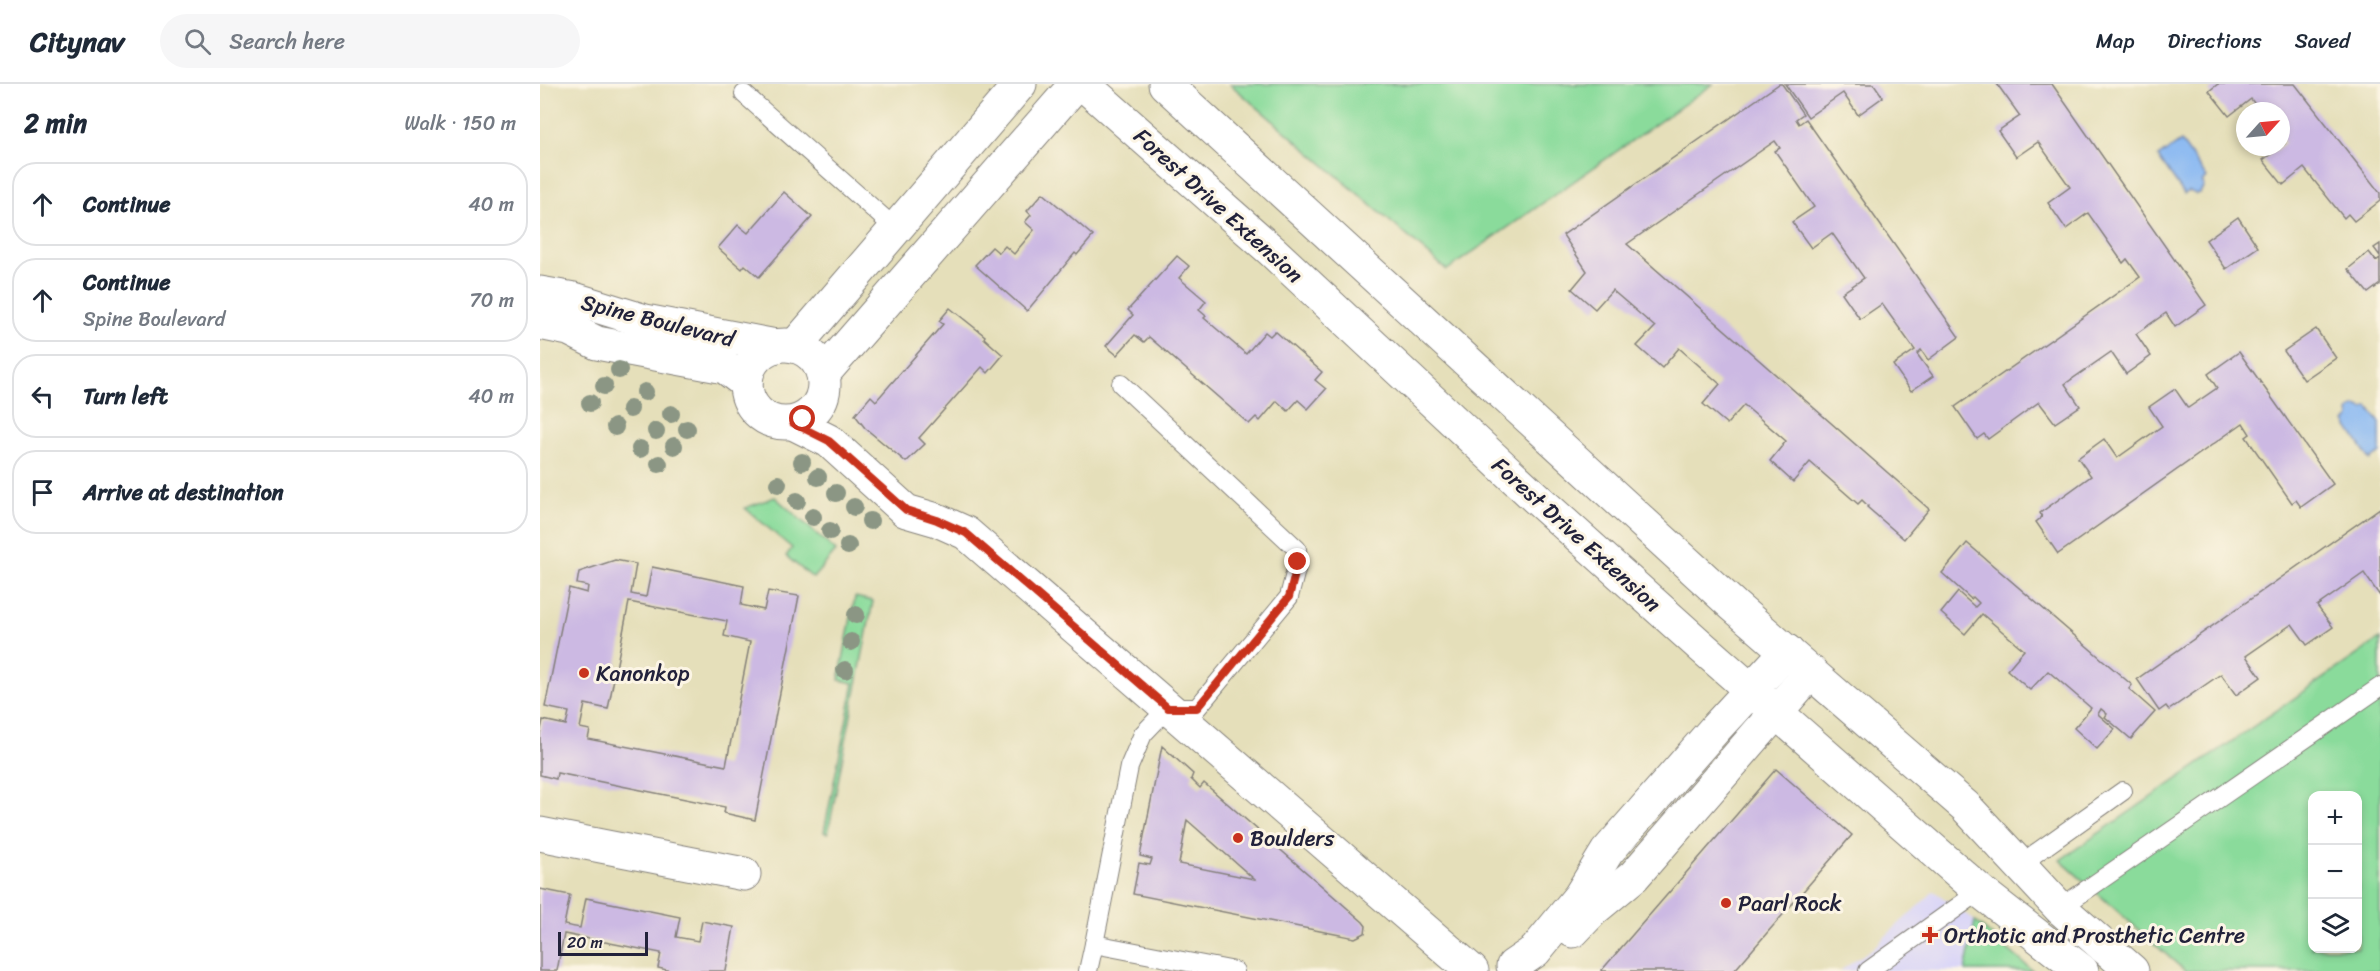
<!DOCTYPE html>
<meta charset="utf-8">
<style>
:root{--surface:#fff;--page:#f6f6f7;--text:#1f2937;--muted:#747a83;--line:#e0e1e3}
body{margin:0;font-family:Sriracha,sans-serif;background:var(--page);color:var(--text)}
.controls{position:absolute;right:18px;bottom:18px;display:grid;overflow:hidden;border-radius:12px;box-shadow:0 3px 9px #0003}
.controls button{width:54px;height:54px;display:grid;place-items:center;padding:0;border:0;border-bottom:2px solid var(--line);background:var(--surface);color:var(--text);font:30px sans-serif}
.compass{position:absolute;left:1696px;top:18px;width:54px;height:54px;border-radius:50%;background:var(--surface);box-shadow:0 3px 9px #0003;rotate:63deg}
.scale{position:absolute;left:18px;bottom:15px;width:90px;box-sizing:border-box;padding-left:6px;border:3px solid #22223b;border-top:0;font-size:16px;line-height:21px;white-space:nowrap;color:#22223b;-webkit-text-stroke:4px #fcf5e5;paint-order:stroke}
.stop{position:absolute;width:18px;height:18px;margin:-14px;border:4px solid #c8321e;border-radius:50%;background:#fff}
.stop.end{background:#c8321e;border-color:#fff;box-shadow:0 2px 6px #0008}
.list{margin:0;padding:0;list-style:none}
h2{display:flex;justify-content:space-between;align-items:center;height:78px;margin:0;padding:0 24px;font-size:26px}
h2 small{font-size:20px;font-weight:400;color:var(--muted)}
.list li{display:grid;grid-template-columns:39px 1fr auto;gap:18px;align-items:center;box-sizing:border-box;height:84px;margin:0 12px 12px;padding:0 12px;border:2px solid var(--line);border-radius:24px}
.list b{display:block;font-size:22px;white-space:nowrap}
.list p{margin:0;font-size:20px;white-space:nowrap;color:var(--muted)}
.list em{font-size:20px;font-style:normal;color:var(--muted)}
.icon{flex:none;width:33px;height:33px;fill:none;stroke:currentColor;stroke-width:2;stroke-linecap:round;stroke-linejoin:round}
.map{position:relative;flex:none;width:1840px;height:887px;overflow:hidden}
header{display:flex;align-items:center;gap:36px;box-sizing:border-box;height:84px;padding:0 30px;background:var(--surface);border-bottom:2px solid var(--line)}
header strong{font-size:28px}
nav{display:flex;gap:33px;margin-inline-start:auto;font-size:21px}
.search{width:420px;height:54px;background:var(--page);display:flex;align-items:center;gap:15px;box-sizing:border-box;padding:0 21px;border-radius:33px;color:var(--muted);font-size:22px}
main{display:flex}
aside{flex:1;background:var(--surface)}
.map>svg:first-child{display:block}
</style>
<header>
<strong>Citynav</strong>
<div class="search"><svg class="icon" aria-label="search" viewBox="0 0 24 24"><circle cx="10" cy="10" r="6"/><path d="M15 15l6 6"/></svg>Search here</div>
<nav><a>Map</a><a>Directions</a><a>Saved</a></nav>
</header>
<main>
<aside>
<h2>2 min<small>Walk · 150 m</small></h2>
<ul class="list">
<li><svg class="icon" aria-label="ahead" viewBox="0 0 24 24"><path d="M12 20V5M6 11l6-6 6 6"/></svg><div><b>Continue</b></div><em>40 m</em></li>
<li><svg class="icon" aria-label="ahead" viewBox="0 0 24 24"><path d="M12 20V5M6 11l6-6 6 6"/></svg><div><b>Continue</b><p>Spine Boulevard</p></div><em>70 m</em></li>
<li><svg class="icon" aria-label="left" viewBox="0 0 24 24"><path d="M17 20v-9H6M10 6l-5 5 5 5"/></svg><div><b>Turn left</b></div><em>40 m</em></li>
<li><svg class="icon" aria-label="arrive" viewBox="0 0 24 24"><path d="M6 21V4h12l-3 4 3 4H6"/></svg><div><b>Arrive at destination</b></div></li>
</ul>
</aside>
<div class="map">
<svg width="1840" height="887" viewBox="0 0 1840 887">
<rect width="100%" height="100%" fill="#fcf5e5"/>
<filter id="ink" filterUnits="userSpaceOnUse"><feTurbulence type="fractalNoise" baseFrequency=".0167" numOctaves="2"/><feDisplacementMap in="SourceGraphic" scale="12" xChannelSelector="R" yChannelSelector="G"/><feConvolveMatrix kernelMatrix="1 2 1 2 8 2 1 2 1" color-interpolation-filters="sRGB"/></filter>
<filter id="wash" filterUnits="userSpaceOnUse"><feTurbulence type="fractalNoise" baseFrequency=".008" numOctaves="4" result="noise"/><feDisplacementMap in="SourceGraphic" scale="24" xChannelSelector="R" yChannelSelector="G"/><feGaussianBlur stdDeviation="1.35" result="paint"/><feColorMatrix in="noise" values="0 0 0 0 0 0 0 0 0 0 0 0 0 0 0 0 0 1.4 0 .05"/><feComposite in="paint" operator="in"/></filter>
<g filter="url(#wash)">
<rect width="100%" height="100%" fill="#e5dfba"/>
<!-- built -->
<polygon fill="#dad6f7" points="1394,807 1435,837 1425,887 1300,887 1333,864"/>
<!-- green -->
<g fill="#8adb9b" stroke="#567e6b" stroke-width="1.5" fill-rule="evenodd">
<polygon points="690,0 1173,0 907,186"/>
<polygon points="235,413 296,467 273,494 246,472 252,464 205,424"/>
<polygon points="315,513 333,517 288,749 284,748 314,599 299,596"/>
<path d="M 1840,555 L 1840,887 L 1645,887 L 1520,776 ZM 1772,712 L 1818,712 L 1818,864 L 1772,864 Z"/>
<polygon points="1435,837 1493,887 1425,887"/>
</g>
<!-- water -->
<g fill="#87b7f2" stroke="#546c96" stroke-width="1.5">
<polygon points="1641,57 1667,94 1662,98 1664,101 1660,109 1656,110 1649,107 1644,110 1618,73"/>
<polygon points="1816,322 1824,325 1828,322 1840,339 1840,369 1830,376 1805,338 1810,334 1809,327"/>
</g>
<g id="blocks">
<!-- building -->
<g fill="#ccb9e3" fill-rule="evenodd">
<polygon points="1239,0 1242,0 1263,30 1256,35 1259,40 1266,35 1419,253 1388,276 1381,266 1377,270 1393,292 1371,307 1353,281 1375,266 1342,220 1320,235 1302,209 1324,194 1292,149 1271,164 1252,138 1274,123 1235,67 1240,64 1235,57 1087,160 1389,425 1364,455 1327,423 1328,422 1322,416 1318,420 1270,378 1253,398 1230,377 1246,357 1204,321 1187,340 1163,320 1180,300 1139,264 1122,284 1097,262 1115,243 1072,206 1055,225 1032,205 1047,187 1023,151"/>
<polygon points="1245,0 1334,0 1343,13 1318,31 1303,9 1268,33"/>
<polygon points="1457,0 1512,0 1666,221 1635,243 1626,229 1596,250 1611,272 1586,290 1571,268 1525,300 1540,322 1515,339 1499,318 1448,355 1444,350 1437,355 1415,323 1600,193 1587,175 1583,179 1548,129 1526,145 1508,119 1530,103 1498,58 1476,73 1458,47 1480,32"/>
<polygon points="1678,0 1755,0 1840,109 1840,117 1814,137 1808,130 1804,134 1764,84 1743,101 1723,76 1745,59 1741,54 1741,27 1720,27 1711,15 1689,32 1669,7"/>
<polygon points="244,108 272,133 219,193 205,181 202,185 178,164 198,141 208,149"/>
<polygon points="503,109 553,152 537,171 535,169 487,227 435,181 452,163 459,169 465,162 474,170 494,146 485,138 491,131 487,127"/>
<polygon points="1698,133 1718,163 1686,185 1666,156"/>
<polygon points="1840,160 1840,172 1834,164"/>
<polygon points="1829,168 1836,177 1840,174 1840,200 1828,209 1808,185"/>
<polygon points="637,172 649,182 639,194 666,217 659,226 666,232 664,234 706,270 725,248 730,252 735,247 782,288 775,296 786,305 768,325 758,316 748,327 737,317 720,337 716,333 709,340 609,253 604,258 595,251 577,271 566,262 593,231 588,226"/>
<polygon points="410,224 445,252 444,254 463,271 448,289 442,283 379,354 385,360 366,378 325,344 315,331 331,312 336,317 403,240 399,237"/>
<polygon points="1776,245 1796,274 1764,296 1744,267"/>
<polygon points="1699,268 1793,400 1761,423 1756,416 1752,419 1706,353 1710,350 1703,339 1518,470 1496,438 1502,433 1500,429 1551,392 1538,374 1564,355 1577,374 1622,342 1609,323 1635,305 1648,324 1677,304 1668,290"/>
<polygon points="1840,424 1840,512 1824,489 1777,522 1793,543 1767,561 1752,540 1706,572 1721,593 1696,611 1681,590 1629,626 1626,622 1619,627 1597,595"/>
<polygon points="1427,459 1592,601 1589,605 1615,628 1591,655 1565,633 1567,630 1561,625 1558,630 1575,645 1557,665 1534,644 1551,624 1508,587 1490,606 1467,586 1484,566 1442,530 1425,550 1401,529 1418,508 1435,523 1439,519 1433,513 1431,515 1402,489"/>
<path d="M 75,476 L 96,480 L 91,510 L 106,513 L 112,483 L 204,502 L 201,521 L 224,526 L 228,507 L 259,512 L 215,736 L 184,729 L 185,723 L 17,689 L 16,695 L 0,691 L 0,650 L 3,636 L 26,641 L 29,628 L 5,623 L 29,504 L 47,509 L 48,502 L 37,500 L 39,488 ZM 89,518 L 187,537 L 184,552 L 210,558 L 186,682 L 48,655 L 50,646 L 40,644 L 45,620 L 68,625 Z"/>
<path d="M 622,662 L 653,690 L 651,695 L 660,704 L 664,699 L 823,838 L 826,842 L 825,849 L 815,854 L 593,810 L 599,779 L 610,781 L 612,775 L 600,772 ZM 647,736 L 714,795 L 639,780 Z"/>
<polygon points="1236,685 1312,751 1194,887 1061,887"/>
<polygon points="0,805 30,811 24,841 40,844 46,814 140,833 136,853 158,857 162,837 194,843 186,887 131,887 118,884 121,869 24,850 17,887 0,887"/>
</g>
</g>
</g>
<g filter="url(#ink)">
<use href="#blocks" fill-opacity="0" stroke="#84807a" stroke-width="1.5"/>
<g fill="none" stroke-linecap="round" stroke-linejoin="round">
<defs>
<g id="service">
<polyline points="204,10 356,145"/>
<polyline points="581,300 757,465 758,478 749,513 657,624 628,624 603,650 589,683 554,860 695,887"/>
<polyline points="1479,781 1583,707"/>
<polyline points="1520,824 1840,603"/>
<polyline points="548,887 554,860"/>
<polyline points="1328,887 1440,807"/>
</g>
<g id="minor">
<polyline points="0,209 34,215 105,237 236,262"/>
<polyline points="0,239 29,245 57,259 185,283 206,299"/>
<circle cx="245" cy="300" r="39"/>
<polyline points="255,262 480,0"/>
<polyline points="283,290 536,0"/>
<polyline points="253,339 289,357 366,427 397,436 426,449 932,887"/>
<polyline points="0,750 204,790"/>
<polyline points="1033,847 1054,825 1094,792 1271,588"/>
<polyline points="973,882 995,867 1040,812 1067,768 1174,646 1247,567"/>
</g>
<g id="tertiary">
<polyline points="543,0 732,167 996,414 1163,564 1440,807 1542,887"/>
<polyline points="625,0 1194,522 1425,722 1520,824 1592,887"/>
</g>
</defs>
<!-- service casing -->
<use href="#service" stroke="#84807a" stroke-width="20"/>
<!-- minor casing -->
<use href="#minor" stroke="#84807a" stroke-width="35"/>
<!-- tertiary casing -->
<use href="#tertiary" stroke="#84807a" stroke-width="35"/>
<!-- service -->
<use href="#service" stroke="#fff" stroke-width="18"/>
<!-- minor -->
<use href="#minor" stroke="#fff" stroke-width="33"/>
<!-- tertiary -->
<use href="#tertiary" stroke="#fff" stroke-width="33"/>
</g>
<!-- trees -->
<g fill="#8b9684">
<circle cx="79" cy="286" r="9"/>
<circle cx="64" cy="302" r="9"/>
<circle cx="105" cy="308" r="9"/>
<circle cx="50" cy="319" r="9"/>
<circle cx="90" cy="325" r="9"/>
<circle cx="131" cy="330" r="9"/>
<circle cx="75" cy="343" r="9"/>
<circle cx="147" cy="345" r="9"/>
<circle cx="116" cy="347" r="9"/>
<circle cx="134" cy="362" r="9"/>
<circle cx="100" cy="365" r="9"/>
<circle cx="262" cy="378" r="9"/>
<circle cx="119" cy="380" r="9"/>
<circle cx="278" cy="393" r="9"/>
<circle cx="238" cy="400" r="9"/>
<circle cx="296" cy="409" r="9"/>
<circle cx="257" cy="417" r="9"/>
<circle cx="314" cy="423" r="9"/>
<circle cx="273" cy="433" r="9"/>
<circle cx="330" cy="437" r="9"/>
<circle cx="290" cy="447" r="9"/>
<circle cx="308" cy="462" r="9"/>
<circle cx="316" cy="531" r="9"/>
<circle cx="311" cy="558" r="9"/>
<circle cx="305" cy="586" r="9"/>
</g>
</g>
<g fill="none" stroke-linecap="round" stroke-linejoin="round" filter="url(#ink)">
<!-- route -->
<polyline stroke="#c8321e" stroke-width="8" points="263,335 253,339 289,357 366,426 397,436 426,449 628,624 657,624 749,513 758,478"/>
</g>
<!-- markers -->
<g fill="#c8321e" stroke="#fcf5e5" stroke-width="2">
<circle cx="44" cy="589" r="6"/>
<circle cx="698" cy="754" r="6"/>
<circle cx="1186" cy="819" r="6"/>
<path d="M1387 842h6v6h6v6h-6v6h-6v-6h-6v-6h6z"/>
</g>
<g text-anchor="middle" stroke-width="6" stroke-linejoin="round" paint-order="stroke">
<!-- street labels -->
<g font-size="22" fill="#22223b" stroke="#fcf5e5">
<text transform="translate(679 121) rotate(42)" y="8">Forest Drive Extension</text>
<text transform="translate(118 236) rotate(14)" y="8">Spine Boulevard</text>
<text transform="translate(1037 450) rotate(42)" y="8">Forest Drive Extension</text>
</g>
<!-- poi labels -->
<g font-size="22" fill="#22223b" stroke="#fcf5e5" text-anchor="start">
<text x="56" y="597">Kanonkop</text>
<text x="710" y="762">Boulders</text>
<text x="1198" y="827">Paarl Rock</text>
<text x="1404" y="859">Orthotic and Prosthetic Centre</text>
</g>
</g>
</svg>
<div class="controls">
<button>+</button>
<button>−</button>
<button><svg class="icon" aria-label="layers" viewBox="0 0 24 24"><path d="M12 4l9 5-9 5-9-5zM3 14l9 5 9-5"/></svg></button>
</div>
<svg class="compass" viewBox="-18 -18 36 36"><path d="M0-13l5 13h-10z" fill="#e53935"/><path d="M0 13l5-13h-10z" fill="#747a83"/></svg>
<div class="scale">20 m</div>
<div class="stop" style="left:263px;top:335px"></div>
<div class="stop end" style="left:758px;top:478px"></div>
</div>
</main>
